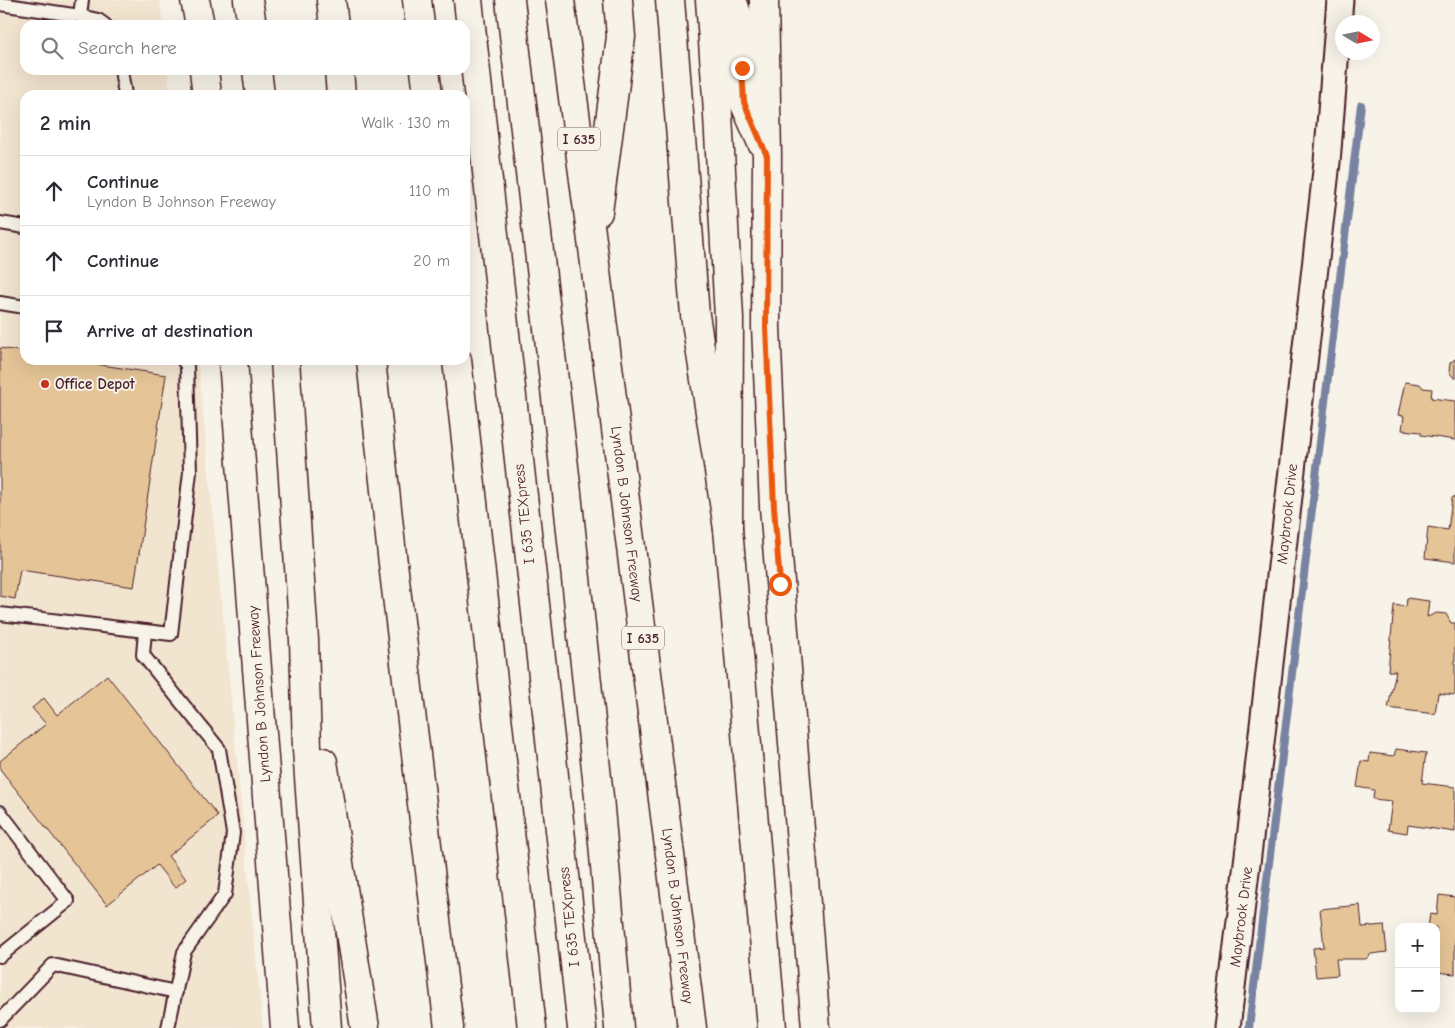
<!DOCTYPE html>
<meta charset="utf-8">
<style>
:root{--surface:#fff;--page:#f7f7f7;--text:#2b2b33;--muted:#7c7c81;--line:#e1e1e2}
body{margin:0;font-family:"Comic Neue",sans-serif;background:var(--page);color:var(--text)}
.controls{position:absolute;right:15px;bottom:15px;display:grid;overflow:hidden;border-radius:10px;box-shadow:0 5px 20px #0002}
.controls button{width:45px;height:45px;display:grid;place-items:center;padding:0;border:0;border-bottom:1px solid var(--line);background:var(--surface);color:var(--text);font:25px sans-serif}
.compass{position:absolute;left:1335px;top:15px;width:45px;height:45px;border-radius:50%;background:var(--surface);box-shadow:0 5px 20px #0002;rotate:100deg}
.stop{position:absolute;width:15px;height:15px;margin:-11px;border:4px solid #ea580c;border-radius:50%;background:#fff}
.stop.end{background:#ea580c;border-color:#fff;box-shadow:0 1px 5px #0008}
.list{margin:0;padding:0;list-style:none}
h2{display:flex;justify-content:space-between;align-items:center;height:65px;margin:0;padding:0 20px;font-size:21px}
h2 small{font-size:16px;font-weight:400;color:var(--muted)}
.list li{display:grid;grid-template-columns:32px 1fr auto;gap:15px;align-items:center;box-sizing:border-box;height:70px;padding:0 20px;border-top:1px solid var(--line)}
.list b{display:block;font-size:19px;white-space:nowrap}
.list p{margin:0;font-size:16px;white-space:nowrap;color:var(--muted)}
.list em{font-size:16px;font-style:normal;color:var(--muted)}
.icon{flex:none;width:28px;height:28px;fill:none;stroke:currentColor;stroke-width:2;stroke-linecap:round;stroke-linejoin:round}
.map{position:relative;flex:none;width:1455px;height:1028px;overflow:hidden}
.search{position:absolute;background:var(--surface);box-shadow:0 5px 20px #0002;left:20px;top:20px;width:450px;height:55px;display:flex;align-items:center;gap:12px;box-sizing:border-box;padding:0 18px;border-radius:15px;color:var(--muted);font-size:19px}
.panel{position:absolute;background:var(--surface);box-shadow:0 5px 20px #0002;left:20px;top:90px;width:450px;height:275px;border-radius:15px}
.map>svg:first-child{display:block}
</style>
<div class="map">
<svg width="1455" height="1028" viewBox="0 0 1455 1028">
<rect width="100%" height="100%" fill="#f7f3e8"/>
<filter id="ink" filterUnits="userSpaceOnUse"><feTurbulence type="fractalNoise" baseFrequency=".02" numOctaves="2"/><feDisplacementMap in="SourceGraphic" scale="10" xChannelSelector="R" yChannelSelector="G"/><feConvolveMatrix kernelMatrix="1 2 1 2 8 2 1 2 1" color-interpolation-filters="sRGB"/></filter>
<g filter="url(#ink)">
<!-- built -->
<polygon fill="#f2e5d0" points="0,0 160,0 163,25 25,25 25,70 168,70 170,95 25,95 25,360 198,360 263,1028 0,1028"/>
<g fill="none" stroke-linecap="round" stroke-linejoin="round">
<!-- stream -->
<polyline stroke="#7882a1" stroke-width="8" points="1249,1028 1361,105"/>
</g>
<!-- building -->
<g fill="#e5c597" stroke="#4a1f2b">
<polygon points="0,348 25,352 25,360 70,360 166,375 134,587 20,570 15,599 0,596"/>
<polygon points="1455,359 1455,379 1449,372 1450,363"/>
<polygon points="1405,382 1420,384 1423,388 1432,389 1431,398 1455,401 1455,440 1421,435 1421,432 1402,430 1404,416 1398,415"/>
<polygon points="1455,496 1455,562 1425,558 1428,527 1448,530 1452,498"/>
<polygon points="1407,598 1429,601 1427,617 1437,613 1446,614 1451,623 1455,623 1455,695 1438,693 1435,714 1388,708 1396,671 1388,671 1394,605 1406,607"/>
<polygon points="107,675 218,816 168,856 186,879 175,888 157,865 107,905 0,769 0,761 46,724 32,708 44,698 57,715"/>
<polygon points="1396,749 1426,753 1422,783 1455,787 1455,832 1408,825 1407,833 1388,830 1392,801 1373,799 1374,790 1357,787 1361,761 1369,762 1370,753 1394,756"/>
<polygon points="1439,895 1455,897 1455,974 1436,972 1436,927 1428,927 1430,914 1437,915"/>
<polygon points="1360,905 1362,927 1384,925 1387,952 1371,954 1366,959 1336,959 1338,975 1316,977 1313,948 1324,947 1320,909"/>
</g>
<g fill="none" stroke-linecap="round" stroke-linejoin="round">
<defs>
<g id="service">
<polyline points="0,4 80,16 98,20 105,25"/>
<polyline points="80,16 82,0"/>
<polyline points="121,70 125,95"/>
<polyline points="0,223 25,227"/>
<polyline points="0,303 25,307"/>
<polyline points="0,614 171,634 190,472 187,366 183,360"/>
<polyline points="145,631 143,655 219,749 233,833 225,894 184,952 168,1028"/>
<polyline points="0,812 68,901 0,956"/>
<polyline points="0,1020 53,965 176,992"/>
</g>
<polyline id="minor" points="1227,1028 1252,822 1327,162 1340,0"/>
<g id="secondary">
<polyline points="195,0 200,25"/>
<polyline points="248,0 252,25"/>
<polyline points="710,0 717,97 729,318 728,529 772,1028"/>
<polyline points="732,0 738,17 744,102 762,143"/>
<polyline points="764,0 767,156 766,327 774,507 816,1028"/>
<polyline points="204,70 207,95"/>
<polyline points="257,70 260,95"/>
<polyline points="233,360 285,1028"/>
<polyline points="285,360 304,640 307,749 327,1028"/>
<polyline points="323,762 365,1028"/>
</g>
<g id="motorway">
<polyline points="331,0 334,25"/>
<polyline points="417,0 420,25"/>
<polyline points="468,0 582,1028"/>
<polyline points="510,0 567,493 599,797 619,1028"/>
<polyline points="560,0 593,248 692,1028"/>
<polyline points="670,0 695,315 728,529"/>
<polyline points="339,70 341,95"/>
<polyline points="425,70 428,95"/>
<polyline points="598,212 621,37 618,0"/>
<polyline points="371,360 392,555 449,1028"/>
<polyline points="457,360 532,1028"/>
</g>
</defs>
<!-- service casing -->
<use href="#service" stroke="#4a1f2b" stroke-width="16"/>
<!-- minor casing -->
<use href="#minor" stroke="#4a1f2b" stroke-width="29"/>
<!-- secondary casing -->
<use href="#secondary" stroke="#4a1f2b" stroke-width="31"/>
<!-- motorway casing -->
<use href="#motorway" stroke="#4a1f2b" stroke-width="31"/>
<!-- service -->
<use href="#service" stroke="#f7f3e8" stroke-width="12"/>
<!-- minor -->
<use href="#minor" stroke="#f7f3e8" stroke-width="25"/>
<!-- secondary -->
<use href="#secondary" stroke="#f7f3e8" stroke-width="28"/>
<!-- motorway -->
<use href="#motorway" stroke="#f7f3e8" stroke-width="28"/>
</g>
</g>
<g fill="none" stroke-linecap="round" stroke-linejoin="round" filter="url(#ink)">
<!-- route -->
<polyline stroke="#ea580c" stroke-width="6" points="742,68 744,102 767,156 766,327 774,507 780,584"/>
</g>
<!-- markers -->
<circle fill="#c8321e" stroke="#f7f3e8" stroke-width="2" cx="45" cy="384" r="5"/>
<g text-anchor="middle" stroke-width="4" stroke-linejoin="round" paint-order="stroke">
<!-- shield labels -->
<g fill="#f7f3e8" stroke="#7e5f64" stroke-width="1">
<rect x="558" y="127.5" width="42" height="23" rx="4"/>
<rect x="622" y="626.5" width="42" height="23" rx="4"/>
</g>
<g font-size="14" font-weight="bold" fill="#4a1f2b">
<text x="579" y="144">I 635</text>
<text x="643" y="643">I 635</text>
</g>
<!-- poi labels -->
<g font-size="15" font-weight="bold" fill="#4a1f2b" stroke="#f7f3e8" text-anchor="start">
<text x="55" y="389">Office Depot</text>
</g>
<!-- street labels -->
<g font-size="15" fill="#4a1f2b" stroke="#f7f3e8">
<text transform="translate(524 514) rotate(-96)" y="5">I 635 TEXpress</text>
<text transform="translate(627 514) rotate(83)" y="5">Lyndon B Johnson Freeway</text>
<text transform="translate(1287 514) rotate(-84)" y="5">Maybrook Drive</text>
<text transform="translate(259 694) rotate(-94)" y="5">Lyndon B Johnson Freeway</text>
<text transform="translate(678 916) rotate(83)" y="5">Lyndon B Johnson Freeway</text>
<text transform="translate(569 917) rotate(-96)" y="5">I 635 TEXpress</text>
<text transform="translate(1241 917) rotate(-83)" y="5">Maybrook Drive</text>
</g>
</g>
</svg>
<div class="controls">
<button>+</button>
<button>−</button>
</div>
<svg class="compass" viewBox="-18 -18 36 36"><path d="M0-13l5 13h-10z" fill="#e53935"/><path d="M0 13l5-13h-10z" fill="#7c7c81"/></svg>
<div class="stop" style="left:780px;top:584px"></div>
<div class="stop end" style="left:742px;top:68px"></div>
<div class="search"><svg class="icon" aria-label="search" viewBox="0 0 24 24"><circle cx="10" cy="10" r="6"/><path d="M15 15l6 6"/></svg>Search here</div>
<section class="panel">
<h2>2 min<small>Walk · 130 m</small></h2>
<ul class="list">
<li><svg class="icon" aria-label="ahead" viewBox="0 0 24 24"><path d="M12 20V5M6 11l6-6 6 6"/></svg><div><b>Continue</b><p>Lyndon B Johnson Freeway</p></div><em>110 m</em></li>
<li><svg class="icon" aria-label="ahead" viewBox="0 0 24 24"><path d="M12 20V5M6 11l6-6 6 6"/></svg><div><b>Continue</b></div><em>20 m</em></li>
<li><svg class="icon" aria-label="arrive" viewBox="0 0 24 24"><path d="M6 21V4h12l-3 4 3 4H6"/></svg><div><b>Arrive at destination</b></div></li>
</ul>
</section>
</div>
